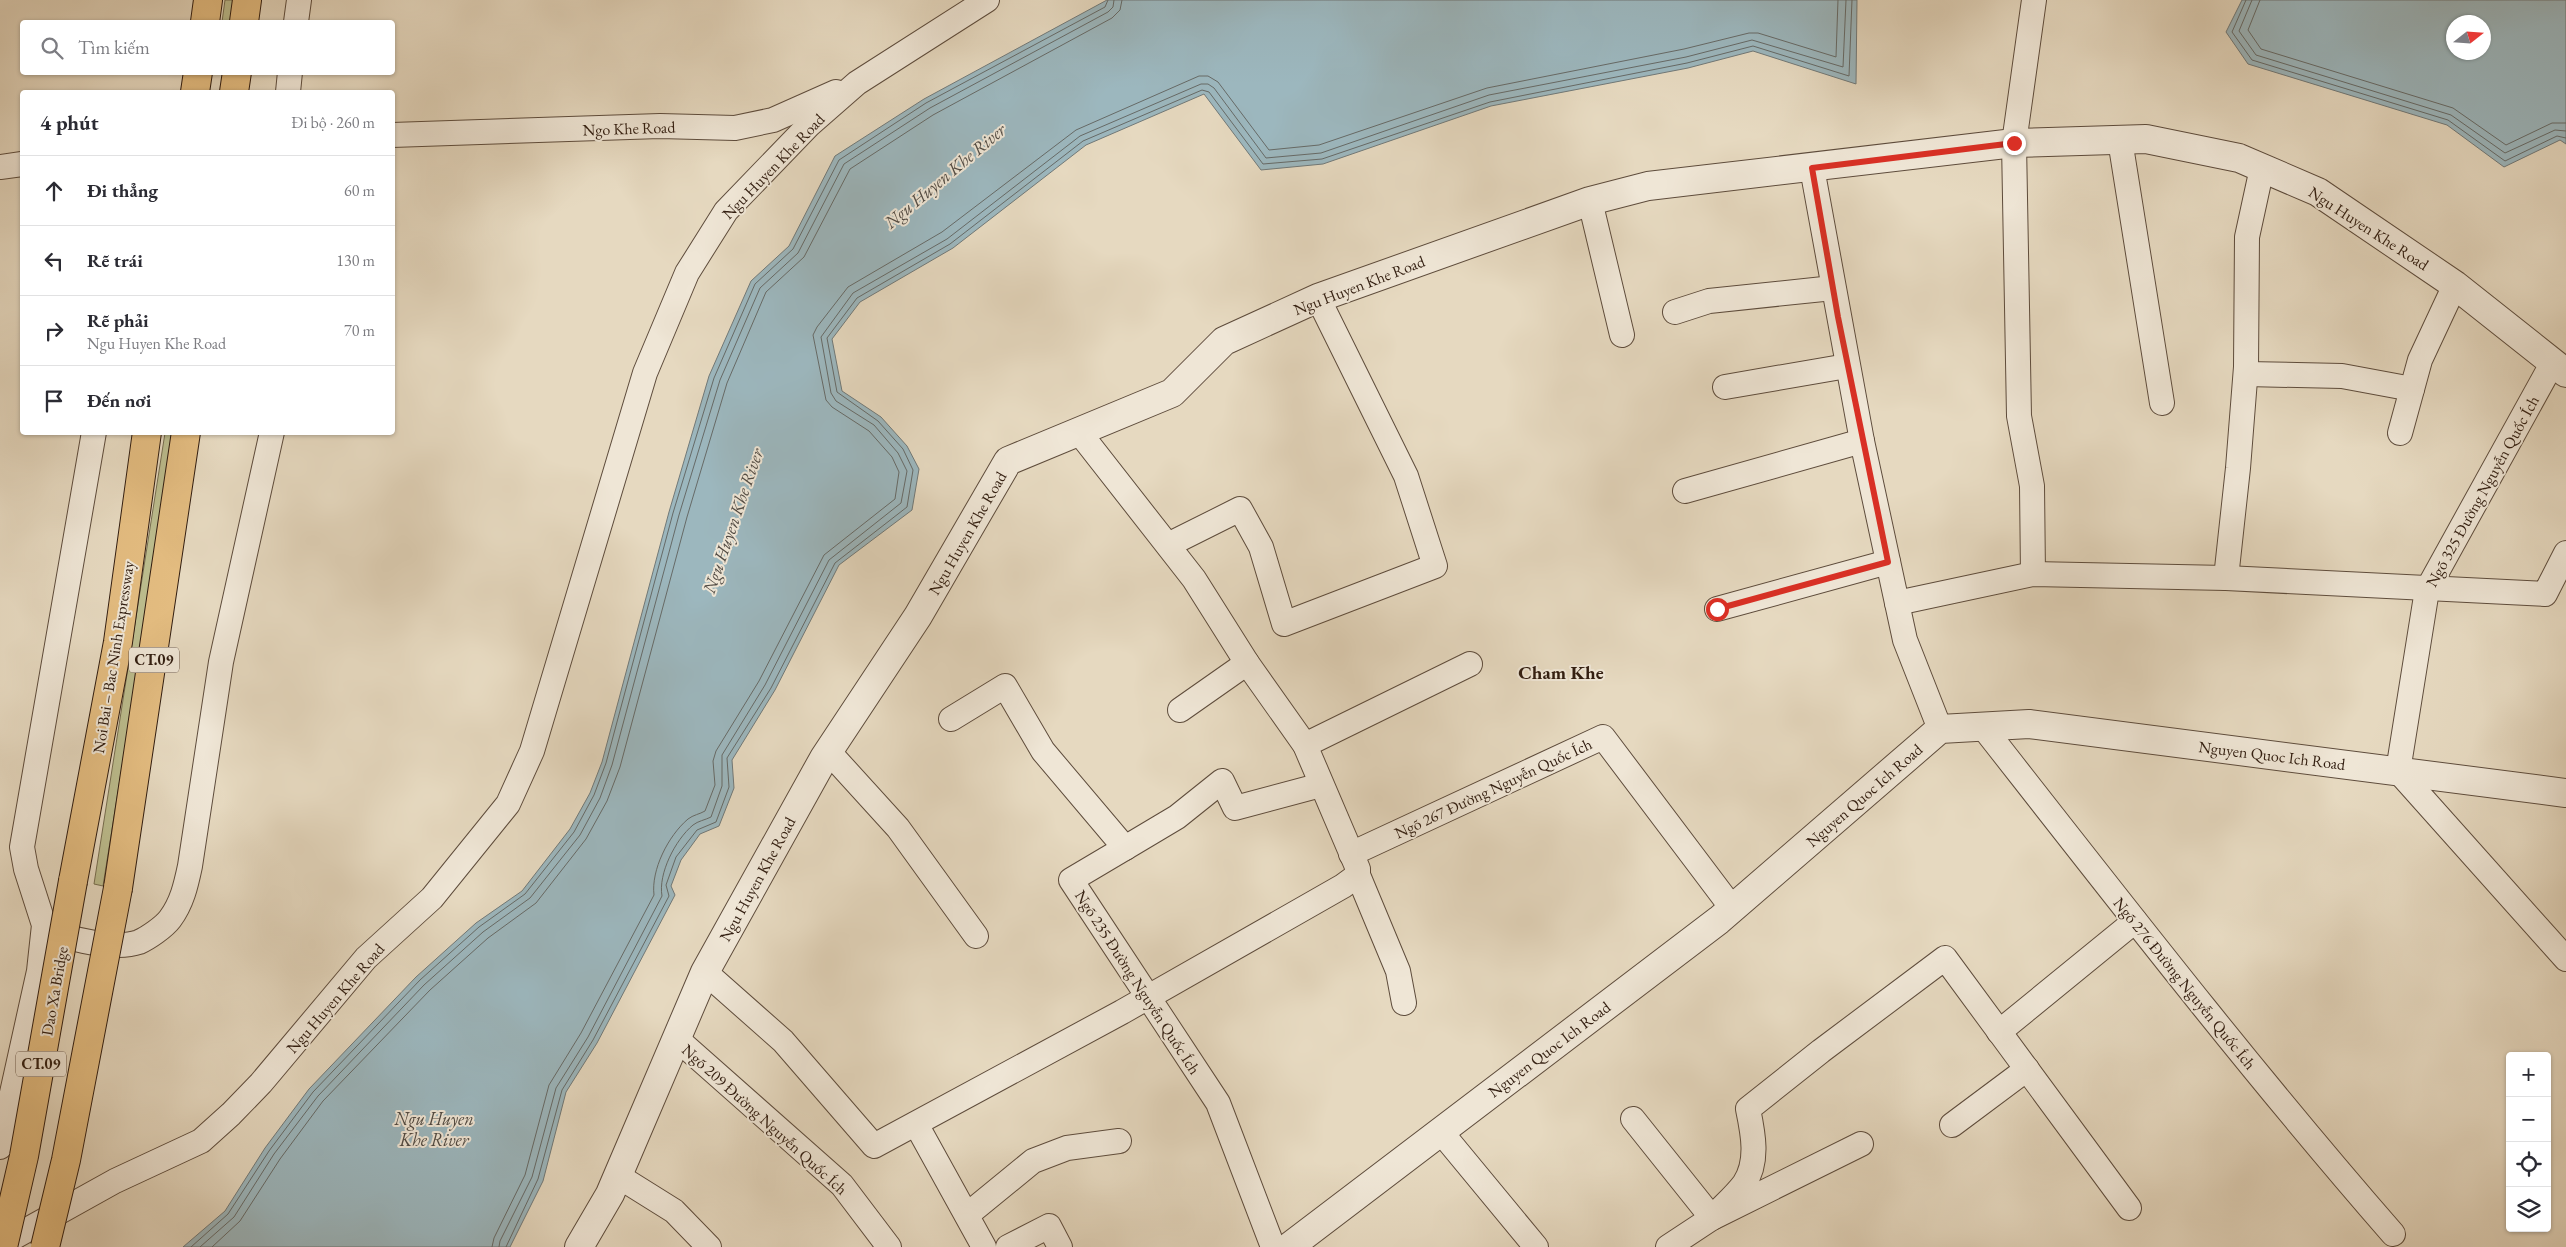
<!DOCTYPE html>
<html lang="vi">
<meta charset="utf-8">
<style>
:root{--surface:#fff;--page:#f2f2f3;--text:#2b2b33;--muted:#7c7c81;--line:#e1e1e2}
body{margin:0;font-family:"EB Garamond",serif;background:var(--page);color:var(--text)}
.controls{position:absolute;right:15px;bottom:15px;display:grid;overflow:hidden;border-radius:5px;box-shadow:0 1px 4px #0004}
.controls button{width:45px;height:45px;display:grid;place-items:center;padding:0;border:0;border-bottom:1px solid var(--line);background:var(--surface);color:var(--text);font:25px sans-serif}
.compass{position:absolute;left:2446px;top:15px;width:45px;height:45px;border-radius:50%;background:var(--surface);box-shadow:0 1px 4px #0004;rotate:73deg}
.stop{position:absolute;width:15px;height:15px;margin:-11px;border:4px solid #d93025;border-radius:50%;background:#fff}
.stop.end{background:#d93025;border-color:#fff;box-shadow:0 1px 5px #0008}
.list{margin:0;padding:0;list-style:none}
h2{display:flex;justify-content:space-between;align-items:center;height:65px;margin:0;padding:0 20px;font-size:21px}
h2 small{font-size:16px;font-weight:400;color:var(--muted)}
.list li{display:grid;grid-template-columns:32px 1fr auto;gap:15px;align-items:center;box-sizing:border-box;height:70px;padding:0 20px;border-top:1px solid var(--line)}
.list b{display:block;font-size:19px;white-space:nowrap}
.list p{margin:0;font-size:16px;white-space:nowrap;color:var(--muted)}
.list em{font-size:16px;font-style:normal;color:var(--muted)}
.icon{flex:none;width:28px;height:28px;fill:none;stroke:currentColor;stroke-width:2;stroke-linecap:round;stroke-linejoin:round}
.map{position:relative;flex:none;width:2566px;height:1247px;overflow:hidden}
.search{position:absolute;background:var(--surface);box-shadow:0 1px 4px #0004;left:20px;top:20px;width:375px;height:55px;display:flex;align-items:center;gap:12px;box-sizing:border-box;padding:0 18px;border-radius:5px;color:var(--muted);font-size:19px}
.panel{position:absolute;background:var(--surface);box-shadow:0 1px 4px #0004;left:20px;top:90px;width:375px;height:345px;border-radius:5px}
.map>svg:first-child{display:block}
</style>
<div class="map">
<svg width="2566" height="1247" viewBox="0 0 2566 1247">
<rect width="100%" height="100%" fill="#e6d9c0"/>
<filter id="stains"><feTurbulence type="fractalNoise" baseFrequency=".004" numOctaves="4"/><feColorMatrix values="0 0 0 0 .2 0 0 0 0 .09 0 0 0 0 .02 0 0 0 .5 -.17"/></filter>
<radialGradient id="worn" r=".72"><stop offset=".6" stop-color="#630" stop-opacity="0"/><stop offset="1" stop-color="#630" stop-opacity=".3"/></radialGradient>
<!-- green -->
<g fill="#bcbd8e" stroke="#766d4f">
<polygon points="225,0 235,0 232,22 222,22"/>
<polygon points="165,433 175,433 103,886 94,884"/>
</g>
<!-- water -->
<g fill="#9cb7be" stroke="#717978" fill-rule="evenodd">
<polygon points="1107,0 1857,0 1856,84 1753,51 1688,68 1491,106 1323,164 1261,170 1204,94 1086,145 953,248 860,302 832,339 842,391 881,417 907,446 919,469 912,510 839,565 775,690 732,760 734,788 719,826 700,834 681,860 671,886 675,895 597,1043 566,1092 543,1181 510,1247 183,1247 225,1211 265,1148 309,1089 416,977 476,923 522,891 570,829 590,793 602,762 669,512 709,376 751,281 789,246 835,156 924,99"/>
<path d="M 2242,0 L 2566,0 L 2566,144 L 2560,140 L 2504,167 L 2447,125 L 2248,64 L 2226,32 ZM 2454,22 L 2484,22 L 2484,52 L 2454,52 Z"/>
</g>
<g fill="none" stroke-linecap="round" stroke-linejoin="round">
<!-- shore -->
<g stroke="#666a67" stroke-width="1">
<polyline points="2246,0 2232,32 2252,60 2448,120 2505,161 2557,136 2566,138"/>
<polyline points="2252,0 2239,31 2256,55 2451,115 2505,153 2555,130 2566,131"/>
<polyline points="2260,0 2248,30 2261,49 2453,108 2506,145 2552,123 2566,123"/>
<polyline points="191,1247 228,1214 269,1151 313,1092 420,980 479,927 525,894 574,832 594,795 606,763 673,513 714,378 755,284 793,249 839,160 926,103 1105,7 1108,0"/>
<polyline points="200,1247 234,1217 274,1154 318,1096 424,985 483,932 530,898 580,835 600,798 612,765 679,515 720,380 760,288 798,253 844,164 930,108 1108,12 1113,7 1114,0"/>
<polyline points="212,1247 240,1221 280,1159 323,1101 430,990 488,938 536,903 586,839 607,801 620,767 687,517 727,383 766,292 804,257 850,169 933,115 1112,18 1120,10 1122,0"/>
<path d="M 492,1247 L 494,1238 L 525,1175 L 549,1085 L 581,1033 L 654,895 C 651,870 668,836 688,819 C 693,815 700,814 705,811 L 715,785 L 713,761 L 716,751 L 759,681 L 824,555 L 895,499 L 899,472 L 892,457 L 869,431 L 832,407 L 826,400 L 813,335 L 817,327 L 848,287 L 942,232 L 1076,130 L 1199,76 L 1208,76 L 1218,82 L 1269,150 L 1319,145 L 1487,88 L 1684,49 L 1749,33 L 1758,33 L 1836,57 L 1838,0"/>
<path d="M 499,1247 L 500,1241 L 532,1177 L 556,1088 L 588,1037 L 662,896 C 658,874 675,840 693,825 C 698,821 705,820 711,817 L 722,786 L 722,755 L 765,685 L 829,560 L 901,503 L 907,471 L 898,453 L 874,425 L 836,401 L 831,393 L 821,337 L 853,293 L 947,239 L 1080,136 L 1201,84 L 1208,84 L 1214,88 L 1266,158 L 1321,153 L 1489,95 L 1686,57 L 1752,40 L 1843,67 L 1846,0"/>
<polyline points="506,1247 538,1179 562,1090 593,1040 669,896 666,885 676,857 697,830 716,822 729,787 727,758 771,688 835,563 907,507 913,470 903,449 878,421 837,392 827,338 857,298 950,244 1083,141 1202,90 1209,92 1263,164 1322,159 1490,102 1687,63 1753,46 1849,76 1852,0"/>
</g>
<defs>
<g id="minor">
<polyline points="296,22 299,0"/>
<polyline points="288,92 290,72"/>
<polyline points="392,135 660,126 735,128 773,120 836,92"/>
<polyline points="2120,140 2162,403"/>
<polyline points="0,167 22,164"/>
<polyline points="1812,168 1862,441 1905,640 1940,729"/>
<polyline points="1590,201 1622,335"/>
<polyline points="1675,312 1709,301 1833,288"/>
<polyline points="2553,362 2427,590 2398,771 2566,959"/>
<polyline points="2246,374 2342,376 2412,389"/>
<polyline points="1725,387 1847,366"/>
<polyline points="2400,433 2420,360 2455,285"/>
<polyline points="1685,491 1862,441"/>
<polyline points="1168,545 1240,509 1261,547 1284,624 1435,566 1406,476 1318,298"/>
<polyline points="2033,574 2032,486 2019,416 2014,143 2034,0"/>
<polyline points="2226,578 2238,468 2246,367 2247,237 2262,168"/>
<polyline points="1897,603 2033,574 2226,578 2545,594 2566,553"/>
<polyline points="1717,609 1888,562"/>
<polyline points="1180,710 1247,663"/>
<polyline points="951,719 1005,686 1043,751 1125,848 1071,880 1218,1103 1273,1247"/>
<path d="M 1983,727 C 2117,898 2250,1070 2393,1234"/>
<polyline points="1305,745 1470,664"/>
<polyline points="828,751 898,828 976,936"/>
<polyline points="1125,848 1177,817 1222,781 1235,808 1321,785"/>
<polyline points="1351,854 1603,737 1732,908"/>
<polyline points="1358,875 1398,971 1404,1003"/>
<path d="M 46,927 C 66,940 116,950 139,942 C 148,938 164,927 170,919 C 182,903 186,885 190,866 L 221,662 L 272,432"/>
<polyline points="705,972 783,1041 874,1146 1122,1012 1343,886 1358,875 1358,869 1305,745 1247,663 1194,579 1079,432"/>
<polyline points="1999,1032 2135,921"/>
<polyline points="677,1039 842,1185 889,1247"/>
<path d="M 1633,1119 L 1712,1218 C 1722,1207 1735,1196 1744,1184 C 1759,1162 1753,1133 1748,1109 L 1821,1051 L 1945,958 L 2129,1208"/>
<polyline points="916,1124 984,1247"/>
<polyline points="1952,1125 2027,1069"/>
<polyline points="1441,1132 1536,1247"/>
<polyline points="0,1147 39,971 44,925 26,869 22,847 94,432"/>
<polyline points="618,1176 674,1211 709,1247"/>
<polyline points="967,1215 1033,1161 1067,1148 1119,1141"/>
<polyline points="0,1245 115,1181 201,1141 231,1114 261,1083 366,958 432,898 508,804 532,751 645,373 687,273 726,211 809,125 857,83 987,0"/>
<polyline points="1008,1247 1049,1226 1060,1247"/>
<polyline points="1668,1247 1712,1218 1861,1144"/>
</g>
<g id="tertiary">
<polyline points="579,1247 610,1194 705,972 824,758 918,616 1008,461 1172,393 1224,341 1318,298 1590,201 1648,186 2014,143 2146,139 2239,158 2318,192 2455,285 2566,373"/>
<polyline points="1289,1247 1719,920 1940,729 2029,724 2566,793"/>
</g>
<g id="motorway">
<polyline points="205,22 208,0"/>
<polyline points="244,22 247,0"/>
<polyline points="195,92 198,72"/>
<polyline points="234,92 237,72"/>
<polyline points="73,881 118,642 147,432"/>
<polyline points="118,888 186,432"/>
</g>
</defs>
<!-- minor casing -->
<use href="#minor" stroke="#5e4c3c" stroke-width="26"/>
<!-- tertiary casing -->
<use href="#tertiary" stroke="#5e4c3c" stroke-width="30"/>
<!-- motorway casing -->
<use href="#motorway" stroke="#311d10" stroke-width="30"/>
<!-- minor -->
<use href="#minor" stroke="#efe6d6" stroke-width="24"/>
<!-- tertiary -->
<use href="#tertiary" stroke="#efe6d6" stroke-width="28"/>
<!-- motorway -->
<use href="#motorway" stroke="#e3bc80" stroke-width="28"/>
<defs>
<g id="motorway-bridge">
<polyline points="3,1247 24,1156 73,881"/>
<polyline points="45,1247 66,1160 118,888"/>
</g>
</defs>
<!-- motorway-bridge casing -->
<use href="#motorway-bridge" stroke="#311d10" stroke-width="30" stroke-linecap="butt"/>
<!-- motorway-bridge -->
<use href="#motorway-bridge" stroke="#e3bc80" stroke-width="28"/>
</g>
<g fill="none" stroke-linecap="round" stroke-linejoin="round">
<!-- route -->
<polyline stroke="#d93025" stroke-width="6" points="1717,609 1888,562 1838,317 1812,168 2014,143"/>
</g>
<g text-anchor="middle" stroke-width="4" stroke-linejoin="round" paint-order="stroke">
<!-- shield labels -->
<g fill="#efe6d6" stroke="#6a594b" stroke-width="1">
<rect x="129" y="647.5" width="50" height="25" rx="4"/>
<rect x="16" y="1051.5" width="50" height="25" rx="4"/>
</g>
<g font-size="15" font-weight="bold" fill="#311d10">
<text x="154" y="665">CT.09</text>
<text x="41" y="1069">CT.09</text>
</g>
<!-- street labels -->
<g font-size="16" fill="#311d10" stroke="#efe6d6">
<text transform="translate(629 128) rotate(-2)" y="6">Ngo Khe Road</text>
<text transform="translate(773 166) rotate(-46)" y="6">Ngu Huyen Khe Road</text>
<text transform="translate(2369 228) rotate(33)" y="6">Ngu Huyen Khe Road</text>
<text transform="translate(1359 285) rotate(-21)" y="6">Ngu Huyen Khe Road</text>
<text transform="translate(2482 491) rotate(-61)" y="6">Ngõ 325 Đường Nguyễn Quốc Ích</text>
<text transform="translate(967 533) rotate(-60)" y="6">Ngu Huyen Khe Road</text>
<text transform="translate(113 657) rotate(-81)" y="6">Noi Bai – Bac Ninh Expressway</text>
<text transform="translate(2272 755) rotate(7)" y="6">Nguyen Quoc Ich Road</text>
<text transform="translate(1493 788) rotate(-25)" y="6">Ngõ 267 Đường Nguyễn Quốc Ích</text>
<text transform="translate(1864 795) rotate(-41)" y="6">Nguyen Quoc Ich Road</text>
<text transform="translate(757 879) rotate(-61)" y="6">Ngu Huyen Khe Road</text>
<text transform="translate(1138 982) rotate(57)" y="6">Ngõ 235 Đường Nguyễn Quốc Ích</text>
<text transform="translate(2185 983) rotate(51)" y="6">Ngõ 276 Đường Nguyễn Quốc Ích</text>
<text transform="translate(54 991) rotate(-80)" y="6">Dao Xa Bridge</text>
<text transform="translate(335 998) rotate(-49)" y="6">Ngu Huyen Khe Road</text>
<text transform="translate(1549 1049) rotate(-37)" y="6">Nguyen Quoc Ich Road</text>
<text transform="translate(765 1119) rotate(42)" y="6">Ngõ 209 Đường Nguyễn Quốc Ích</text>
</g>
<!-- water labels -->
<g font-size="18" font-style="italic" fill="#514b44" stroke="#efe6d6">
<text transform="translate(945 176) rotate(-40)" y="6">Ngu Huyen Khe River</text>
<text transform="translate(733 521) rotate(-71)" y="6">Ngu Huyen Khe River</text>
<text x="434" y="1125">Ngu Huyen<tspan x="434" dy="21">Khe River</tspan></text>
</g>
<!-- quarter labels -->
<g font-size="19" font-weight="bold" fill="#311d10" stroke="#efe6d6">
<text x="1561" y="679">Cham Khe</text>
</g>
</g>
<rect width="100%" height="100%" filter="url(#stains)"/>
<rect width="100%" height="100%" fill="url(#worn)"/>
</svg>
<div class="controls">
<button>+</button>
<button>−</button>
<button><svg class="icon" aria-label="locate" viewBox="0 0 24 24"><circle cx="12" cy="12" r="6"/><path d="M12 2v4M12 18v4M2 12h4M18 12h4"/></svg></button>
<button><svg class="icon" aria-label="layers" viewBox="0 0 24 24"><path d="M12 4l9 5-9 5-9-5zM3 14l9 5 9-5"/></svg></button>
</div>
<svg class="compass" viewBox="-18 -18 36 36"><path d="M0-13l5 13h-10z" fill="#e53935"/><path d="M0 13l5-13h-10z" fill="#7c7c81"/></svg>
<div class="stop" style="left:1717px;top:609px"></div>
<div class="stop end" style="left:2014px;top:143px"></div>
<div class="search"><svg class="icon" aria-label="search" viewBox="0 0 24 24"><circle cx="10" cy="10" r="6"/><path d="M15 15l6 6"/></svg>Tìm kiếm</div>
<section class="panel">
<h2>4 phút<small>Đi bộ · 260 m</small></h2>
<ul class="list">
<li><svg class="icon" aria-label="ahead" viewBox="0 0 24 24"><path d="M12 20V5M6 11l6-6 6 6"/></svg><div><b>Đi thẳng</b></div><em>60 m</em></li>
<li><svg class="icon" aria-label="left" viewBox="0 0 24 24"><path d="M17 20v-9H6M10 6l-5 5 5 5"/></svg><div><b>Rẽ trái</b></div><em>130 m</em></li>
<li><svg class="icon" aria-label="right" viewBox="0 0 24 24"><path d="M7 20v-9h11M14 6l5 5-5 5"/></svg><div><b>Rẽ phải</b><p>Ngu Huyen Khe Road</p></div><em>70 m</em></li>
<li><svg class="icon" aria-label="arrive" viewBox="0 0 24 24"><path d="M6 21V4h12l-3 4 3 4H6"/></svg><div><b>Đến nơi</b></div></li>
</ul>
</section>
</div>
